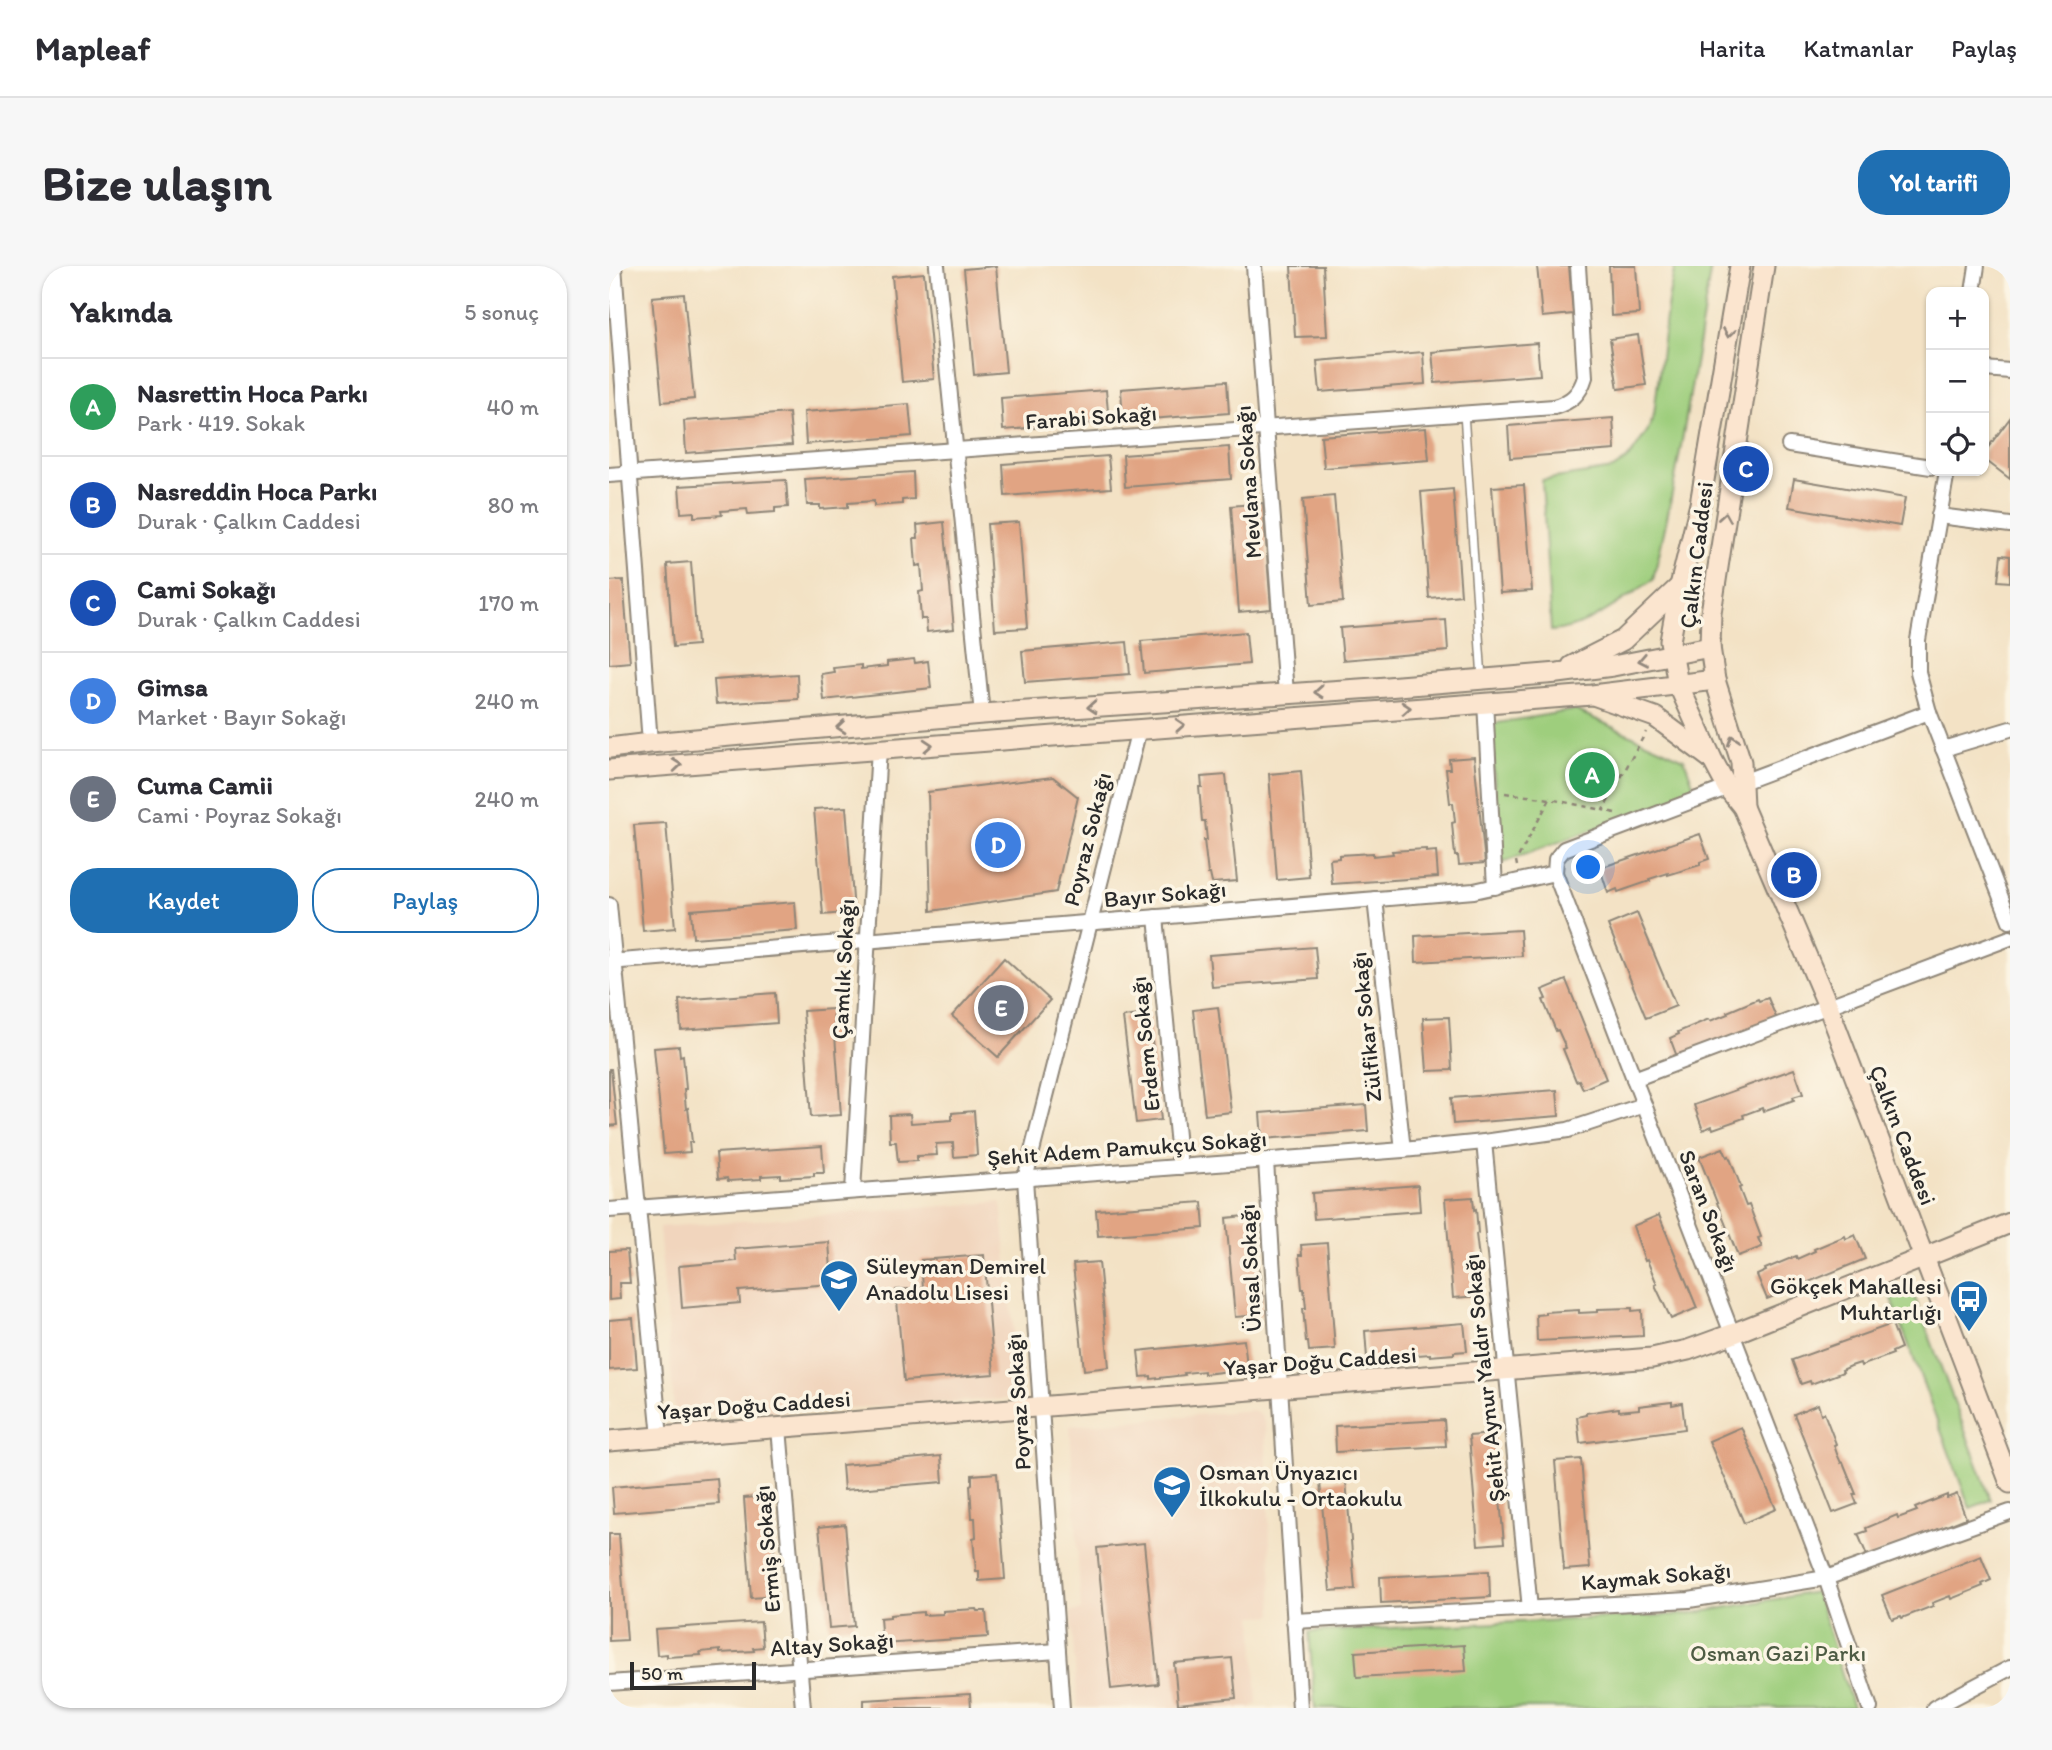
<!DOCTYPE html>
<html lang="tr">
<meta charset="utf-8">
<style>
:root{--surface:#fff;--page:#f7f7f7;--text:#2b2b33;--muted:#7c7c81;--line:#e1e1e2;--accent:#1f6fb2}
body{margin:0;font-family:Itim,sans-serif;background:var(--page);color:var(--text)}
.controls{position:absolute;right:21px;top:21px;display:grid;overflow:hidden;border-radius:14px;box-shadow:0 2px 5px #0004}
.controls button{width:63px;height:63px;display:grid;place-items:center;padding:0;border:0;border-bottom:2px solid var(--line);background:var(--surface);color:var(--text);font:35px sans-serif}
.scale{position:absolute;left:21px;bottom:18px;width:126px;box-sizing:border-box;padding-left:7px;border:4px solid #2b2b2b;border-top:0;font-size:19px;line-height:24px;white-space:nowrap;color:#2b2b2b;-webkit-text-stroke:5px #fcf5e5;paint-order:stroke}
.you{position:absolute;left:980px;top:602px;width:24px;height:24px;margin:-18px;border:5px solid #fff;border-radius:50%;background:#1a73e8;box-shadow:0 0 0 10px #1a73e833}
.badge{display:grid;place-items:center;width:46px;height:46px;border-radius:50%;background:var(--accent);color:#fff;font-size:23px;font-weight:700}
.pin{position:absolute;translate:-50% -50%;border:4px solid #fff;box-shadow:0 2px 7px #0006}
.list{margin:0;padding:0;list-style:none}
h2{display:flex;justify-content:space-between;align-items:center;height:91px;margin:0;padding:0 28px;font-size:30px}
h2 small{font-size:23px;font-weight:400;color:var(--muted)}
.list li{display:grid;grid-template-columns:46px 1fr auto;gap:21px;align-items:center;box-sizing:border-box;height:98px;padding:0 28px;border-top:2px solid var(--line)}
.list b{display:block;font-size:26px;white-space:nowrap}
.list p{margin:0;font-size:23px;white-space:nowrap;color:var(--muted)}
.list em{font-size:23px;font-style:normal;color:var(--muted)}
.actions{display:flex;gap:14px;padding:21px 28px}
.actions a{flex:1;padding:16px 0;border:2px solid var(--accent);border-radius:28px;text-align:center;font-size:24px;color:var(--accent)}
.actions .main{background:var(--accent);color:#fff}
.icon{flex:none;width:38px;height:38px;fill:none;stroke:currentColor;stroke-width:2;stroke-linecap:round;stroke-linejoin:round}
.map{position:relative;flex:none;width:1401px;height:1442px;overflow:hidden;border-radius:28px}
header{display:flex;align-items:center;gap:42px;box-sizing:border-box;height:98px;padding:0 35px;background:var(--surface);border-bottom:2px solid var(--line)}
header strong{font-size:33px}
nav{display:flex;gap:38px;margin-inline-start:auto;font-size:24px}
.intro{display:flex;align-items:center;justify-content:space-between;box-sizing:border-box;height:168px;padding:0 42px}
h1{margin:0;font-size:49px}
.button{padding:18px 32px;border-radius:28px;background:var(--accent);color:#fff;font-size:24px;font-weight:700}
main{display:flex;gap:42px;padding:0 42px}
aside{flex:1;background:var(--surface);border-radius:28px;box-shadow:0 2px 5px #0004}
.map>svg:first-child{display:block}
</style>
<header>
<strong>Mapleaf</strong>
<nav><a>Harita</a><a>Katmanlar</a><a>Paylaş</a></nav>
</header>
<div class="intro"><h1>Bize ulaşın</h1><a class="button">Yol tarifi</a></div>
<main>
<aside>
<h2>Yakında<small>5 sonuç</small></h2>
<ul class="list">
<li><span class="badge" style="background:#2e9e5b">A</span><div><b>Nasrettin Hoca Parkı</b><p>Park · 419. Sokak</p></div><em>40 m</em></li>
<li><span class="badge" style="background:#1a4fb4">B</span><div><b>Nasreddin Hoca Parkı</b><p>Durak · Çalkın Caddesi</p></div><em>80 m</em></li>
<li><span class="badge" style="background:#1a4fb4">C</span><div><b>Cami Sokağı</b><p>Durak · Çalkın Caddesi</p></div><em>170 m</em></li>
<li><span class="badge" style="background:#3f7fe0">D</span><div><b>Gimsa</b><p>Market · Bayır Sokağı</p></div><em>240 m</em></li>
<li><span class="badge" style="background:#6b7280">E</span><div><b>Cuma Camii</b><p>Cami · Poyraz Sokağı</p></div><em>240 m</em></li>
</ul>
<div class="actions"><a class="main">Kaydet</a><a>Paylaş</a></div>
</aside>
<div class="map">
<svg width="1401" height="1442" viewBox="0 0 1401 1442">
<rect width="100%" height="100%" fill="#fcf5e5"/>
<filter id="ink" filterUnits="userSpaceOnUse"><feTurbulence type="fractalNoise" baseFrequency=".0143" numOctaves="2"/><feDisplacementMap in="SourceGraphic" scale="14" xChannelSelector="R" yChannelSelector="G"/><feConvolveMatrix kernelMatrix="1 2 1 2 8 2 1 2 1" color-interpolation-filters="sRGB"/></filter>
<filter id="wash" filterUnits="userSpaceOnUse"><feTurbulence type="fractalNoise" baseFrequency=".00686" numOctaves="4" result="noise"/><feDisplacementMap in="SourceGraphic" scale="28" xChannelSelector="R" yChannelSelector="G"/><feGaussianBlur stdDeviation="1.57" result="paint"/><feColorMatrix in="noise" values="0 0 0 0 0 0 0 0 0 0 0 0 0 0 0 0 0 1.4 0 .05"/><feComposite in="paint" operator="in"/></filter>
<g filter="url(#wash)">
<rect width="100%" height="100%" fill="#f3e2c5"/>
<!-- built -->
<g fill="#f1d5bd">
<polygon points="392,936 411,1132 66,1152 50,961"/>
<polygon points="644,1144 652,1150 656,1158 664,1349 644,1350 648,1438 641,1442 469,1442 462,1346 472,1344 461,1160"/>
</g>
<!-- green -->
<g fill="#9ece7d" stroke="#647c54" stroke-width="2">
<path d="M 1066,0 L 1102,0 C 1085,105 1069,211 1044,314 C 1012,334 981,362 942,365 L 933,214 L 1004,203 L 1016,195 L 1024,186 L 1039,164 L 1045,148 L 1059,35 Z"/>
<polygon points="966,444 1075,493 1087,526 890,598 882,458"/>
<polygon points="1303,1024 1382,1234 1361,1242 1282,1032"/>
<polygon points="1207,1326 1244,1442 706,1442 700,1366 1080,1348"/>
</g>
<g id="blocks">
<!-- building -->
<g fill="#e1a483">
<polygon points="387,0 397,106 365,109 355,3"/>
<polygon points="682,0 714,0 718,70 686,71"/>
<polygon points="928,0 960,0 964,48 933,51"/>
<polygon points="1000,0 1027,0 1030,48 1002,50"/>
<polygon points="315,7 325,113 293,116 283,10"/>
<polygon points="75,28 85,133 53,136 43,31"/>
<polygon points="1029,69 1037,119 1009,123 1001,73"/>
<polygon points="928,77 931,109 826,117 823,86"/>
<polygon points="814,86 816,118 711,126 708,95"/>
<polygon points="618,115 620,147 514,155 512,123"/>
<polygon points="497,124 500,156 394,164 392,132"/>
<polygon points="300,138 303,170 197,178 195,146"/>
<polygon points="180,147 183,179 77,187 75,155"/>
<polygon points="1004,152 1006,184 901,192 899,160"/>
<polygon points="1401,152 1401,213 1375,193 1375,187"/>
<polygon points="817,162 820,194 715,202 712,170"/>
<polygon points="620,181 622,213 516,221 514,189"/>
<polygon points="499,190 502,222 396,230 394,198"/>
<polygon points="304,206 305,233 293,234 293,238 265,240 265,235 239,237 239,241 211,243 211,239 198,239 196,213"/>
<polygon points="1185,213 1296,232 1291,260 1180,241"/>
<polygon points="177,214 179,241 166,242 166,246 139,248 138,243 112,245 113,249 85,251 85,246 72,247 70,220"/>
<polygon points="915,219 923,325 891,327 883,221"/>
<polygon points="844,223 852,329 820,332 812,226"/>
<polygon points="725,230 734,336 702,339 694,233"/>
<polygon points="654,237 662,343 630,346 622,240"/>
<polygon points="335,256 345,363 318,366 317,353 312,353 310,326 314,325 312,299 307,300 305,272 309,272 308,259"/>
<polygon points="410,256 418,362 386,364 378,258"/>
<polygon points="1392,289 1401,290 1401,316 1389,315"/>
<polygon points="82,296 88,379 64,381 58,298"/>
<polygon points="14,314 21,396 0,398 0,315"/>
<polygon points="837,354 839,385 734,394 731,362"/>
<polygon points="637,366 640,398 535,407 532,375"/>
<polygon points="518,376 521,408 416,416 413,385"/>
<polygon points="305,393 306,397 319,395 322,422 215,434 212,408 225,406 224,402 252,399 252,403 278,400 278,396"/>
<polygon points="188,408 189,433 107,438 105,414"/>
<polygon points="865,491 876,597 850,599 849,590 846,590 843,557 846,556 844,537 841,537 837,503 841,503 840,493"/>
<polygon points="692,505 700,611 668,614 660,508"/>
<polygon points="617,509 628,615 603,617 601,608 599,608 595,574 598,574 596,555 593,555 590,521 593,521 592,511"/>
<polygon points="444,511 469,531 447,626 322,645 319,526"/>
<polygon points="237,541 245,646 214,649 205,543"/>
<polygon points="57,557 66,662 34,665 25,559"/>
<polygon points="1091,568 1100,593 1091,596 1091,599 1059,609 1059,607 1040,613 1041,615 1009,626 1008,623 999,627 991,602"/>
<polygon points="817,583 817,586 827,585 829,611 723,618 721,593 730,592 730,589 764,587 764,590 784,588 783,585"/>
<polygon points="186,636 188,664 84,672 82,644"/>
<polygon points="1028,647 1067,740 1037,752 999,659"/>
<polygon points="911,664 913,690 807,696 806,670"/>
<polygon points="706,681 709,713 603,721 600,689"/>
<polygon points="395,692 441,734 389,791 343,750"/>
<polygon points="957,714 997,813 974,823 970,814 967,815 954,783 957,782 949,764 947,765 934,734 937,733 933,724"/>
<polygon points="166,727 168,757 72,764 70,734"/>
<polygon points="1159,732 1169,756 1070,796 1061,772 1070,768 1069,766 1100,753 1101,755 1119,748 1118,746 1149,733 1150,735"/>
<polygon points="609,741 622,846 596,849 584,744"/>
<polygon points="224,743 232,849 202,851 194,745"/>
<polygon points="540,748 552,854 527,857 514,751"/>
<polygon points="840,751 843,804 818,805 814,752"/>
<polygon points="70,780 71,790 74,789 77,823 75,823 77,843 79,842 83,876 80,876 81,886 55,888 45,782"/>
<polygon points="0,803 2,803 8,859 0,860"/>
<polygon points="1185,803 1194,828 1184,831 1185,834 1154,845 1153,842 1134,849 1135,852 1104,863 1103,860 1094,864 1085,839"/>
<polygon points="948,824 950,850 844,858 842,832"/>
<polygon points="757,839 759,865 653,873 651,847"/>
<polygon points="365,845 368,889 345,891 344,877 327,878 328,889 308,890 308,895 289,896 287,876 281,876 280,849 301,848 302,857 343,854 343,847"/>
<polygon points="213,880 215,907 205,907 205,910 172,912 172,909 152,910 152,913 119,915 118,912 109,913 107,887"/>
<polygon points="1114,882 1118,891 1120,890 1132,921 1130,922 1137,940 1140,939 1152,971 1149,972 1153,981 1129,990 1090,891"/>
<polygon points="809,919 811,945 705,953 703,927"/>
<polygon points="864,931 865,944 867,943 869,967 867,968 873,1017 871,1017 872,1030 844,1032 836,933"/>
<polygon points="593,936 595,962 489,970 487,944"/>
<polygon points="645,949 646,962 648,962 650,986 648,986 654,1036 652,1036 653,1049 626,1051 617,952"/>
<polygon points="1050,949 1088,1042 1062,1053 1046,1019 1048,1018 1038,994 1036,995 1024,960"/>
<polygon points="1246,969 1256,993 1158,1033 1148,1009 1157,1005 1156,1003 1187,990 1188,993 1206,985 1205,983 1236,970 1237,973"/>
<polygon points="220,976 223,1018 130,1025 131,1037 73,1042 70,1000 127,995 126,983"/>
<polygon points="718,977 726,1083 700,1085 699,1076 697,1076 694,1042 697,1042 696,1032 695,1023 693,1023 690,989 693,989 692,979"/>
<polygon points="18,984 21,1017 10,1017 11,1033 0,1034 0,985"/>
<polygon points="375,989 385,1108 295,1115 287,1024 314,1022 312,994"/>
<polygon points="490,996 500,1101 475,1104 464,998"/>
<polygon points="1023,1042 1023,1045 1033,1044 1034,1070 928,1075 927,1049 936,1048 936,1046 970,1044 970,1047 989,1046 989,1043"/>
<polygon points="24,1052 28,1102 0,1104 0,1054"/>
<polygon points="855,1057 858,1085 845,1086 845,1088 821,1090 821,1088 795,1090 795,1092 771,1094 771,1091 758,1092 756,1065"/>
<polygon points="1283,1058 1292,1082 1283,1086 1284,1088 1252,1100 1251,1097 1242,1100 1233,1104 1234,1106 1202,1118 1201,1115 1192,1118 1183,1094"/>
<polygon points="635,1074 638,1100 628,1101 628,1104 595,1108 595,1105 575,1107 576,1109 542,1113 542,1110 532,1111 529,1085"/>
<polygon points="1063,1136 1063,1139 1073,1137 1076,1163 971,1177 968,1151 977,1149 977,1147 1010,1142 1010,1145 1030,1143 1030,1140"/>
<polygon points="1209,1138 1212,1148 1215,1147 1227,1178 1225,1179 1228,1188 1232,1197 1234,1196 1247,1228 1244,1228 1248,1238 1224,1247 1185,1148"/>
<polygon points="835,1154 837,1180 727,1186 726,1160"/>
<polygon points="1132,1161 1167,1243 1135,1257 1100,1175"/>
<polygon points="885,1168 895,1277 869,1279 860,1170"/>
<polygon points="332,1190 334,1216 235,1224 233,1199"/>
<polygon points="972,1193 981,1302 955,1304 946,1195"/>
<polygon points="388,1207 396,1313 370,1315 370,1305 367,1305 364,1272 367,1271 366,1252 363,1252 361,1219 363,1218 363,1209"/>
<polygon points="108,1212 110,1238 5,1247 3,1221"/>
<polygon points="737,1214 746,1323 721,1325 711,1216"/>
<polygon points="1348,1228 1357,1252 1259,1292 1249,1268 1258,1265 1257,1262 1288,1249 1289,1252 1308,1245 1306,1242 1338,1229 1338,1232"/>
<polygon points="161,1230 168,1330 142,1332 135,1232"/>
<polygon points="236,1258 245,1360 220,1362 210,1261"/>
<polygon points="0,1268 10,1268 18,1374 0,1375"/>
<polygon points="535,1277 549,1418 502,1423 488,1282"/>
<polygon points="1372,1290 1382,1314 1373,1318 1374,1320 1342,1333 1341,1330 1323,1337 1324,1340 1293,1352 1292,1350 1283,1353 1273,1329"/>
<polygon points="880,1305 881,1331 772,1337 771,1311"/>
<polygon points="367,1343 368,1345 377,1345 379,1371 273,1378 271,1352 281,1351 281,1349 314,1346 314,1349 334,1348 334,1345"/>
<polygon points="152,1356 154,1381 144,1382 145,1385 111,1387 111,1384 91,1386 92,1389 58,1391 58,1388 48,1389 46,1363"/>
<polygon points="855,1379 857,1405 748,1411 746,1386"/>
<polygon points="623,1392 627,1432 569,1438 565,1397"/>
<polygon points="361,1428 362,1442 255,1442 255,1434"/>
</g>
</g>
</g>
<g filter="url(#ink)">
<use href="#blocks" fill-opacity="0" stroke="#8f8678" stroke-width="2"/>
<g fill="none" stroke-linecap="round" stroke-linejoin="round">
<defs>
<polyline id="lane" points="855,147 873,413"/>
<g id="street">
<polyline points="5,0 41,477"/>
<polyline points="328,0 373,448"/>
<polyline points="645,0 677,428"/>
<polyline points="1364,26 1368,0"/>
<polyline points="1375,103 1401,105"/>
<polyline points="1180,179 1322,201"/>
<polyline points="1338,205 1309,374 1309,406 1320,446 1401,655"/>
<path d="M 0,209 L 945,141 C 962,136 971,128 976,111 L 969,0"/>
<polyline points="1330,250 1401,259"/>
<polyline points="876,436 886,621"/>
<polyline points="1334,483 1401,463"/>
<polyline points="766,633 794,884"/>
<polyline points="0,639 51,1171"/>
<polyline points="547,651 571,901"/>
<polyline points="0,696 865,625 946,607"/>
<polyline points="1025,813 1401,672"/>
<polyline points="875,876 921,1343"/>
<polyline points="657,895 691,1442"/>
<polyline points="244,925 270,482"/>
<polyline points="0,944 794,884 875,876 959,864 1035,839"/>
<polyline points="170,1162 194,1442"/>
<polyline points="685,1355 1080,1334 1217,1312 1401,1246"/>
<polyline points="0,1417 449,1385"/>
<polyline points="453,1442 416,913 530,463"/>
<polyline points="1261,1442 1217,1312 946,607 947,593 955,583 1320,446"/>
<polyline points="1325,1442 1401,1402"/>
</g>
<g id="secondary">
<polyline points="1131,0 1091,238 1071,320 1061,375 1069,418 1103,493 1118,521 1134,541 1219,740 1401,1217"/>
<polyline points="963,400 1014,374 1071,320"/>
<polyline points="987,430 1046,451 1101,492"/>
<polyline points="0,482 41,477 373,448 765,422 949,407 1004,400 1101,381"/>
<polyline points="0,504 983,429 1106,414"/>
<polyline points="1134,541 1132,496 1106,414 1101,381 1102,347 1155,0"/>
<polyline points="0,1175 1043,1092 1079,1084 1123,1068 1401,957"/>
</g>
</defs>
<!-- lane casing -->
<use href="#lane" stroke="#8f8678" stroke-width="10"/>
<!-- street casing -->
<use href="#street" stroke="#8f8678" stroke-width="18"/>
<!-- secondary casing -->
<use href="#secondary" stroke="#8f8678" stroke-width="23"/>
<!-- path -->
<g stroke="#8f8678" stroke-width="2.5" stroke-dasharray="5 5" stroke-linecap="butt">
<polyline points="896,527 941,533"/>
<polyline points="1006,547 994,544 1037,466"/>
<polyline points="908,600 907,595 941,533 994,544"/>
</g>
<!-- lane -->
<use href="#lane" stroke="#fff" stroke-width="7"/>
<!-- street -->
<use href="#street" stroke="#fff" stroke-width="14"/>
<!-- secondary -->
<use href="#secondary" stroke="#fbe5cf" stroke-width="19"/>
</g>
<!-- one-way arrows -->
<defs><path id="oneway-chevron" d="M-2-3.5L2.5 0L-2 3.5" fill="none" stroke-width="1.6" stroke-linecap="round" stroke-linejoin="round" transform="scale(1.75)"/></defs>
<g stroke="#93887d">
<use href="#oneway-chevron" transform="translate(1120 67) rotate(99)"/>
<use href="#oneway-chevron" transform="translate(1116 251) rotate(-81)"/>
<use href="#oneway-chevron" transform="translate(1034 394) rotate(169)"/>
<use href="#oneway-chevron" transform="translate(710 426) rotate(176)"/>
<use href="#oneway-chevron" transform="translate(483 441) rotate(176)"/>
<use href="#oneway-chevron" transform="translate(797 442) rotate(-4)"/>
<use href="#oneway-chevron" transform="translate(571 459) rotate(-4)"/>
<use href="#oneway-chevron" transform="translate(232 461) rotate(175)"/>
<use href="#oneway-chevron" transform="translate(1124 474) rotate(-108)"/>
<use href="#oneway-chevron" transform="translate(319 479) rotate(-4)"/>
<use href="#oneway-chevron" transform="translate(68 499) rotate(-5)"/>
</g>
</g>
<!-- icons -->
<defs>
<symbol id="school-pin" viewBox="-11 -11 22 30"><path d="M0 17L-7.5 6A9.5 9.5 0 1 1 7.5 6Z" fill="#1f6fb2" stroke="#fcf5e5"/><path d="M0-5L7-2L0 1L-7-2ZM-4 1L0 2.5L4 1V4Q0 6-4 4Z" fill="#fff"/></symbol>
<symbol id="bus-pin" viewBox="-11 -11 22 30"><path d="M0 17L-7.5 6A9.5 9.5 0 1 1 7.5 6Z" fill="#1f6fb2" stroke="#fcf5e5"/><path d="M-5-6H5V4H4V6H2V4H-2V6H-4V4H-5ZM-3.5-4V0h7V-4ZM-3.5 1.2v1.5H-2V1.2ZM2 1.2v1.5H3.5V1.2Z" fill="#fff"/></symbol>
</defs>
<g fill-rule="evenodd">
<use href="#school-pin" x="208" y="991" width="44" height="60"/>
<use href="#bus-pin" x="1338" y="1011" width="44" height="60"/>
<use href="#school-pin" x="541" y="1197" width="44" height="60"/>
</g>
<g text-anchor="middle" stroke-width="7" stroke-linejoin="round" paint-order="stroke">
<!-- street labels -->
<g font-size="23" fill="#2b2b2b" stroke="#fcf5e5">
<text transform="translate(482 151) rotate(-4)" y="8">Farabi Sokağı</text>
<text transform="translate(639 216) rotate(-94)" y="8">Mevlana Sokağı</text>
<text transform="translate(1087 289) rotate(-83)" y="8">Çalkın Caddesi</text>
<text transform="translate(478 573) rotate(-76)" y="8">Poyraz Sokağı</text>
<text transform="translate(556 628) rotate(-5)" y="8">Bayır Sokağı</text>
<text transform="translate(234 703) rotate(-87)" y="8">Çamlık Sokağı</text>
<text transform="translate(757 761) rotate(-96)" y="8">Zülfikar Sokağı</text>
<text transform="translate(536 778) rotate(-96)" y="8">Erdem Sokağı</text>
<text transform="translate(1294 869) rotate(69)" y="8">Çalkın Caddesi</text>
<text transform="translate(518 882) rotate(-4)" y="8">Şehit Adem Pamukçu Sokağı</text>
<text transform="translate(1100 945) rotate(69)" y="8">Saran Sokağı</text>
<text transform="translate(641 1002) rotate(-93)" y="8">Ünsal Sokağı</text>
<text transform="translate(711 1095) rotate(-4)" y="8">Yaşar Doğu Caddesi</text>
<text transform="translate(875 1112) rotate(-96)" y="8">Şehit Aynur Yaldır Sokağı</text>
<text transform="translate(409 1136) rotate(-94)" y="8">Poyraz Sokağı</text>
<text transform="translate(145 1139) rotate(-4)" y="8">Yaşar Doğu Caddesi</text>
<text transform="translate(158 1283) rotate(-95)" y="8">Ermiş Sokağı</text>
<text transform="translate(1047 1310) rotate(-5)" y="8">Kaymak Sokağı</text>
<text transform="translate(223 1378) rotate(-4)" y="8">Altay Sokağı</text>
</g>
<!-- poi labels -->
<g font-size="23" fill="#2b2b2b" stroke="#fcf5e5" text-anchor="start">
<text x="257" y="1008">Süleyman Demirel<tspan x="257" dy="26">Anadolu Lisesi</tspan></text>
<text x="1333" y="1028" text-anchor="end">Gökçek Mahallesi<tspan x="1333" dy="26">Muhtarlığı</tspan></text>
<text x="590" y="1214">Osman Ünyazıcı<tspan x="590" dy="26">İlkokulu - Ortaokulu</tspan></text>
</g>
<!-- park labels -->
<g font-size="23" fill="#4e5c44" stroke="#fcf5e5">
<text x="1169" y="1395">Osman Gazi Parkı</text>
</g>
</g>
</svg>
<div class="controls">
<button>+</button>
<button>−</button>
<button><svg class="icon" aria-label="locate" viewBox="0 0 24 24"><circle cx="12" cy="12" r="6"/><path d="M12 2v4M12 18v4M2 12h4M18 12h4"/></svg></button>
</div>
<div class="scale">50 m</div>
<div class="you"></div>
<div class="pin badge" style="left:983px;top:509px;background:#2e9e5b">A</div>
<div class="pin badge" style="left:1185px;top:609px;background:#1a4fb4">B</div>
<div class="pin badge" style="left:1137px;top:203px;background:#1a4fb4">C</div>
<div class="pin badge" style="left:389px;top:579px;background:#3f7fe0">D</div>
<div class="pin badge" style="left:392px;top:742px;background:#6b7280">E</div>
</div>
</main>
